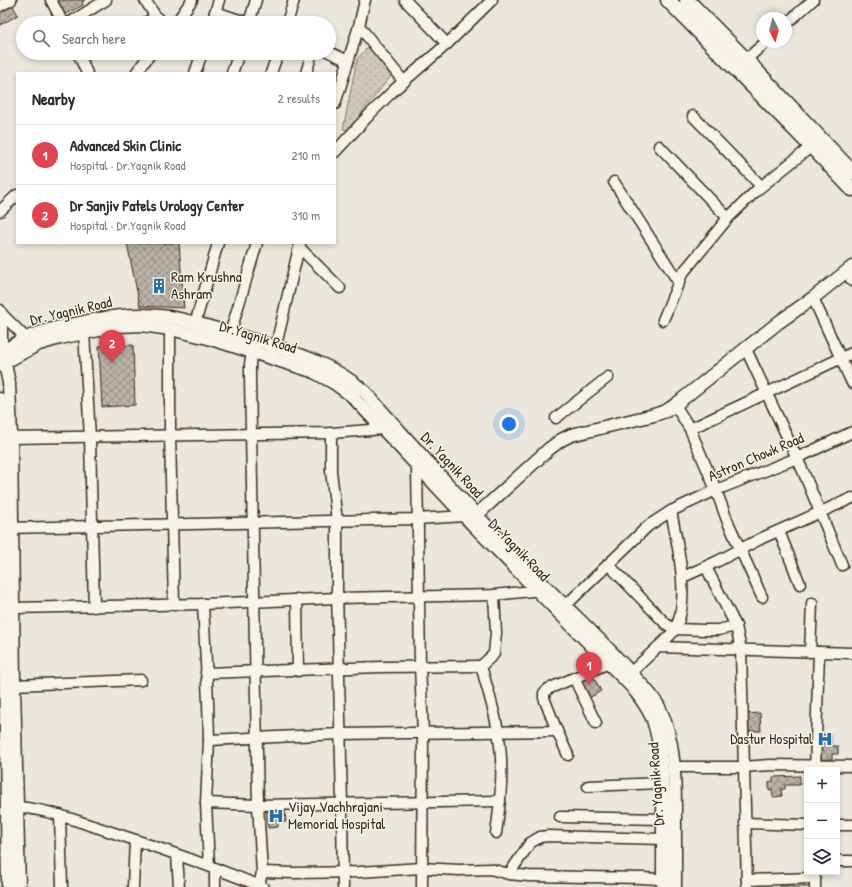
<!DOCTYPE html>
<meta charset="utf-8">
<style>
:root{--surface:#fff;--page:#f2f2f3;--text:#2b2b33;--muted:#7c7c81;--line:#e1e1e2;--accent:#2563eb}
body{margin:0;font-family:"Patrick Hand",sans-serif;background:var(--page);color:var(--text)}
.controls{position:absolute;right:12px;bottom:12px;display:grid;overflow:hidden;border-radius:0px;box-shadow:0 2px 6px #0003}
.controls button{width:36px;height:36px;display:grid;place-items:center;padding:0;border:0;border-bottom:1px solid var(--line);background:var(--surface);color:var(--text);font:20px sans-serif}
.compass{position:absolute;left:756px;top:12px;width:36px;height:36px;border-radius:50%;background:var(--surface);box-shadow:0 2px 6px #0003;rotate:174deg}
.you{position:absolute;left:509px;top:424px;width:14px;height:14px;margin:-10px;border:3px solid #fff;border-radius:50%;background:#1a73e8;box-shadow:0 0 0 6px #1a73e833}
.badge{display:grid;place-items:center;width:26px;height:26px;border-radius:50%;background:var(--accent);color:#fff;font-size:13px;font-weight:700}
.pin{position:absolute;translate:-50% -33px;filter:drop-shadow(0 1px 2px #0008)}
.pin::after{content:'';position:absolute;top:21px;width:14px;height:12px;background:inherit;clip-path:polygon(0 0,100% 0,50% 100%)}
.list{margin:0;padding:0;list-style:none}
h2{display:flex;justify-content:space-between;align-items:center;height:52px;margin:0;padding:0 16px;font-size:17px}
h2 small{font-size:13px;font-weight:400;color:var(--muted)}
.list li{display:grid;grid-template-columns:26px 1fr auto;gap:12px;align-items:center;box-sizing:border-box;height:60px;padding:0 16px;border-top:1px solid var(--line)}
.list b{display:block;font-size:15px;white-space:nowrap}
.list p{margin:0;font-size:13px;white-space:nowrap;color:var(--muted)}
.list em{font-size:13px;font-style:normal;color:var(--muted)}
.icon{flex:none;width:22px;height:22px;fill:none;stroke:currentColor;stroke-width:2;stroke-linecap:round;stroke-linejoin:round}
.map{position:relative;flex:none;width:852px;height:887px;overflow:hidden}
.search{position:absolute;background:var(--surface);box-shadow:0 2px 6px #0003;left:16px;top:16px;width:320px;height:44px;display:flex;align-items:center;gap:10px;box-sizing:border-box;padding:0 14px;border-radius:22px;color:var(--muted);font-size:15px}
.panel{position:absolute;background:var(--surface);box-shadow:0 2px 6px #0003;left:16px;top:72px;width:320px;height:172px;border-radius:0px}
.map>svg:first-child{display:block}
</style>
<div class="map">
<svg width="852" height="887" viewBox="0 0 852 887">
<defs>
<pattern id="park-dots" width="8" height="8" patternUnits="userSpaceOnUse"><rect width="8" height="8" fill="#cec8bc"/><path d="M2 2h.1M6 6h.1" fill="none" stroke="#b2aca1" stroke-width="1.8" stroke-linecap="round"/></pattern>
<pattern id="building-cross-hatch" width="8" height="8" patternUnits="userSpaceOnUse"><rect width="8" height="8" fill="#bab2a7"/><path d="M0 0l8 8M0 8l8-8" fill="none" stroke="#989187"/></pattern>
</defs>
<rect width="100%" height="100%" fill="#ece7dc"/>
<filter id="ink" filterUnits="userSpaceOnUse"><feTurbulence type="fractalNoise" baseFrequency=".025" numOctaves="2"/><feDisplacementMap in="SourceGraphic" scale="8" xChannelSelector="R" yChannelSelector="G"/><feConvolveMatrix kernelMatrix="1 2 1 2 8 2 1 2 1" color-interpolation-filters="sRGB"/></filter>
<g filter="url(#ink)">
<!-- park -->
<polygon fill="url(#park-dots)" stroke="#84796d" points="369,46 391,76 361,113 354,130 343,129 357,59"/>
<!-- building -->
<g fill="url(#building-cross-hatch)" stroke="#3b2a1e">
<polygon points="51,0 85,0 82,2 83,5 62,16"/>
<polygon points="12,4 18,15 0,25 0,11"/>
<polygon points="127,243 179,243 184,308 140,306"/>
<polygon points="133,345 135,405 102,407 99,346"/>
<polygon points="592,674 601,691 589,698 580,681"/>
<polygon points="760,713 761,731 747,731 746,714"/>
<polygon points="831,734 831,746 838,746 838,754 832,754 832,759 819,760 818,735"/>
<polygon points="800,776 800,785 785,785 785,789 781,789 782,796 773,797 772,789 769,790 769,782 773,781 773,777"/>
<polygon points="285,810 286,822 278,822 278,827 268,828 266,811"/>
<polygon points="815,878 815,887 780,887 780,879"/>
</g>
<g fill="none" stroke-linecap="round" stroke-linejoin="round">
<defs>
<g id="minor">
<polyline points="51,0 63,23"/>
<polyline points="145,0 156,17 163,23"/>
<polyline points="405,0 447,44"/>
<polyline points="0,6 11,0"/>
<polyline points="215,12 249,23"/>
<polyline points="69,23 106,0"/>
<polyline points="145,23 156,17"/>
<polyline points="176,23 192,0"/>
<polyline points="212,23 219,0"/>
<polyline points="249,23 256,0"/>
<polyline points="287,23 294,0"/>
<polyline points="786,24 813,0"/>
<polyline points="359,26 404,82"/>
<polyline points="329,52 348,61"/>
<polyline points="78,53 87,73"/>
<polyline points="742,63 766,42"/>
<polyline points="136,73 151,53"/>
<polyline points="195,73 202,53"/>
<polyline points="232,73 239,53"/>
<polyline points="271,73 278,53"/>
<polyline points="306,73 312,53"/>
<polyline points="335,104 359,26 365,0"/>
<polyline points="693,116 761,186"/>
<polyline points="659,146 728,218"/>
<polyline points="335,152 370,114 394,90 447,44 492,0"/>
<polyline points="614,182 679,283"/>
<polyline points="0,211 17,195"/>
<polyline points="299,247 340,288"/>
<polyline points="847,271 852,281"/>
<polyline points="813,298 852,383"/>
<polyline points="0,310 2,314 26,338"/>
<polyline points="2,314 2,352"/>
<polyline points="663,320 682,274 728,218 757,190 812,146"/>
<polyline points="195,324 218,243"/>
<polyline points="170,329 170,436 174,605"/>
<polyline points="84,332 90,438 94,607"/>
<polyline points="230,334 257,243"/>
<polyline points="253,346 250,364 250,377 258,805 262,872 259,887"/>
<polyline points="746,349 803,471 842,565"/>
<polyline points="274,354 300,243"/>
<polyline points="675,405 690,429 716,490 727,520 762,597"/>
<polyline points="556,418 608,377"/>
<polyline points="690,429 852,353"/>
<polyline points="331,433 331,471 337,521 337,590 342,804 343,887"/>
<polyline points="4,439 11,438 331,433 384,429"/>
<polyline points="417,465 420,666 423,733 422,887"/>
<polyline points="671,511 716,490 797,458 852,432"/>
<polyline points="5,528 417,519 465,516"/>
<polyline points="779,531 800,584"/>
<polyline points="608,564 666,624 675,629 704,630 718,630 736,626"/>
<polyline points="706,567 736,626 741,650 747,887"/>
<polyline points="683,577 718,561 762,538 852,498"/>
<path d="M 494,595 L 496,633 L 494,654 L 481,666 C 487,687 494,709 498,731 C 504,765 501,799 496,833"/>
<polyline points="297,599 298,671"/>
<polyline points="203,604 208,702 209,740 206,803 209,866"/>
<polyline points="13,608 203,604 337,598 494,595 542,590"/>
<path d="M 560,611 L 648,526 L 671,511 C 677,542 691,601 675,629 C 671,636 663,642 658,647"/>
<polyline points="810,652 812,603"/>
<polyline points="206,673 381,667 481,666"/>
<polyline points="626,677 658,647 852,653"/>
<polyline points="574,678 596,723"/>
<polyline points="14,685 141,680"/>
<polyline points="557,731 568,755"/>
<polyline points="209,740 340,734 557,731 544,698 544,693 548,689 609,663 613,660"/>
<polyline points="673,767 744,767 769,765 852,766"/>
<polyline points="815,770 819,652"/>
<polyline points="588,786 662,783"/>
<polyline points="206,803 258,805 500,801"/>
<path d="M 10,807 C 37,806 71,819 96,827 C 152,845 208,865 263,887"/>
<polyline points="60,815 62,887"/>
<polyline points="560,817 663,819"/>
<polyline points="745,823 807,825"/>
<polyline points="837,825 852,825"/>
<polyline points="177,855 179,887"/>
<polyline points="837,861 852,861"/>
<polyline points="215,868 215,887"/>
<polyline points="262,872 294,873 359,872 422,868 459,870 490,869 509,874 529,876 643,878 671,880"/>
<polyline points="509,874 530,843 540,837 548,836 663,839"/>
<polyline points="747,880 815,878 815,887"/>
<polyline points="133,887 135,840"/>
</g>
<g id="tertiary">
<path d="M 0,353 C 9,348 17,342 26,338 C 40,332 55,328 70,325 C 103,317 135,312 169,317 C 197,322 226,332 253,340 C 293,352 334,364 365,392 C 424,459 484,525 547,588 C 575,616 604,643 630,672 C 640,683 652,694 659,707 C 675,739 675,778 675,813 C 675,838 675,862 675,887"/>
<polyline points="3,355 9,383 11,438 14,685 19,887"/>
<path d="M 0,365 L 39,344 L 60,338 L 118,326 L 142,325 L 170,329 L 208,338 L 312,371 L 334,383 L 352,396 L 472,524 L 632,687 C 640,697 648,708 653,720 C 665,756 663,801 663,838 C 663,854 663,871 663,887"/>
<polyline points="0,399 2,438 8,887"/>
<polyline points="469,516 476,514 481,511 549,449 561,440 571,435 654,415 666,411 675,405 779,322 813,298 852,267"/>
</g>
<g id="secondary">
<polyline points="668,0 819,154 852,189"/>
<polyline points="687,0 746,60 852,172"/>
</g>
</defs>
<!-- minor casing -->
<use href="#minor" stroke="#3b2a1e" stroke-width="13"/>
<!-- tertiary casing -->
<use href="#tertiary" stroke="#3b2a1e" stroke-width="15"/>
<!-- secondary casing -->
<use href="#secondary" stroke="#3b2a1e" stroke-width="17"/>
<!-- minor -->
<use href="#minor" stroke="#f7f3e8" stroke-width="10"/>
<!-- tertiary -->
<use href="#tertiary" stroke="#f7f3e8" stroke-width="12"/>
<!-- secondary -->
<use href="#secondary" stroke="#f7f3e8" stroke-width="14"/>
</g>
</g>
<!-- icons -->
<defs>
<symbol id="building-bare" viewBox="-9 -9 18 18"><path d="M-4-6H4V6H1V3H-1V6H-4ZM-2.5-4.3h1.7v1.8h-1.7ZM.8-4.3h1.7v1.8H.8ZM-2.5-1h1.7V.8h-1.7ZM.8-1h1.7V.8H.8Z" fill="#1f6fb2" stroke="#f7f3e8" stroke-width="2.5" paint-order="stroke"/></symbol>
<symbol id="hospital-bare" viewBox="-9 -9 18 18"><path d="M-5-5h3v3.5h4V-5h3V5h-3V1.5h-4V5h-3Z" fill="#1f6fb2" stroke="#f7f3e8" stroke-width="2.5" paint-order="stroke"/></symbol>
</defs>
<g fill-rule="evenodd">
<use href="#building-bare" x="148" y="275" width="22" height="22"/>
<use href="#hospital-bare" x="814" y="728" width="22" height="22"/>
<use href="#hospital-bare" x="265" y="805" width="22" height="22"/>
</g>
<g text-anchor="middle" stroke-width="3" stroke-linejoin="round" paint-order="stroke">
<!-- poi labels -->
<g font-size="15" fill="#3b2a1e" stroke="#f7f3e8" text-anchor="start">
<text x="171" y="282">Ram Krushna<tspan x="171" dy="17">Ashram</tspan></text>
<text x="813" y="744" text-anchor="end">Dastur Hospital</text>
<text x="288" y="812">Vijay Vachhrajani<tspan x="288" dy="17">Memorial Hospital</tspan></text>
</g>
<!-- street labels -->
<g font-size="15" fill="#3b2a1e" stroke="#f7f3e8">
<text transform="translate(71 311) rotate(-13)" y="5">Dr. Yagnik Road</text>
<text transform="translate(258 337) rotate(17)" y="5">Dr.Yagnik Road</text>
<text transform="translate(756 457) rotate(-23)" y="5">Astron Chowk Road</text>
<text transform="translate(452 465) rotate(47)" y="5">Dr. Yagnik Road</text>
<text transform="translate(519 550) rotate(46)" y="5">Dr.Yagnik Road</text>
<text transform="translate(656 784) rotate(-94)" y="5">Dr. Yagnik Road</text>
</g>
</g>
</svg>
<div class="controls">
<button>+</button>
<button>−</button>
<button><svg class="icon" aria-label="layers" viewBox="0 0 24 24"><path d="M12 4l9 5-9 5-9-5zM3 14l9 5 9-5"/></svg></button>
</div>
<svg class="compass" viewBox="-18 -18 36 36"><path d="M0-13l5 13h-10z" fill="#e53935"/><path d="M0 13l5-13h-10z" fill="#7c7c81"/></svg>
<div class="you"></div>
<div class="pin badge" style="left:589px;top:685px;background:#e0444e">1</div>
<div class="pin badge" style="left:112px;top:363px;background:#e0444e">2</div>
<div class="search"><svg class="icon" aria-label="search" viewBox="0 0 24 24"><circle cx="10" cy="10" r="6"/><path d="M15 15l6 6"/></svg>Search here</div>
<section class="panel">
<h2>Nearby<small>2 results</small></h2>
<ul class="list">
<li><span class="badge" style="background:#e0444e">1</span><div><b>Advanced Skin Clinic</b><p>Hospital · Dr.Yagnik Road</p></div><em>210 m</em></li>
<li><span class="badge" style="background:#e0444e">2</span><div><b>Dr Sanjiv Patels Urology Center</b><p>Hospital · Dr.Yagnik Road</p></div><em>310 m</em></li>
</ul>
</section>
</div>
